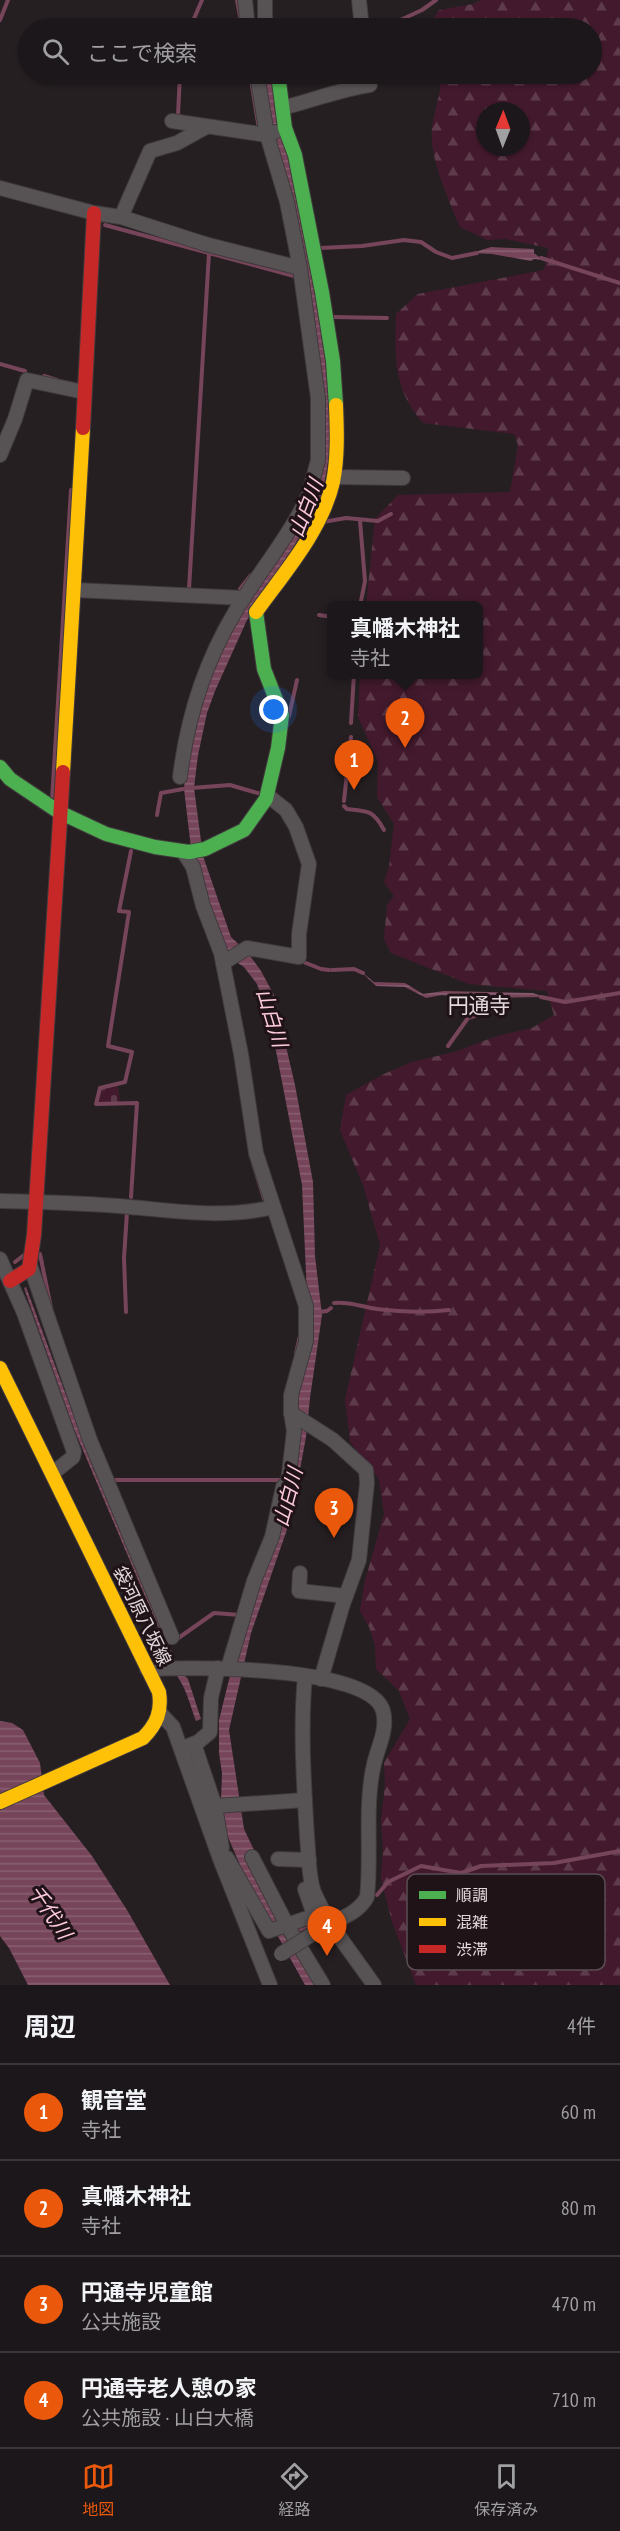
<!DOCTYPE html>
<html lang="ja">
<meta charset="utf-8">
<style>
:root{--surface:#1c171a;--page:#252023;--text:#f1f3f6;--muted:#a09fa2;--line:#3a3639;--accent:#ea580c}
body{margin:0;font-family:"PT Sans Narrow","Noto Sans JP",sans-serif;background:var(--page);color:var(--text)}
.compass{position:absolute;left:476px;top:102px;width:54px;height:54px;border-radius:50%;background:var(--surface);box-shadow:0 2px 4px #0004;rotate:1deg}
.you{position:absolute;left:274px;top:710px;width:21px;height:21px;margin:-15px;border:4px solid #fff;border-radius:50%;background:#1a73e8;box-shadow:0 0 0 9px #1a73e833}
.badge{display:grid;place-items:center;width:39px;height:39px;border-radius:50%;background:var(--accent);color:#fff;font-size:20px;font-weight:700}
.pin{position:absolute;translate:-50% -50px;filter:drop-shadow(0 2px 3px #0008)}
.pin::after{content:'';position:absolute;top:32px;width:21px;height:18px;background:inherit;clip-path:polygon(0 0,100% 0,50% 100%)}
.popup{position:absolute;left:327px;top:601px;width:156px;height:78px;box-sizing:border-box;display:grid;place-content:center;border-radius:9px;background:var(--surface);filter:drop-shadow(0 2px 4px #0005);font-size:20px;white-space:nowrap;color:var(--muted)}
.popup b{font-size:22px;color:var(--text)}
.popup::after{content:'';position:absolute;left:50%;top:100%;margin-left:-12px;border:12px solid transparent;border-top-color:var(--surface)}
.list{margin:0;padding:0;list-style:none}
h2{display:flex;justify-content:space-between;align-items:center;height:78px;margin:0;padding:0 24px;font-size:26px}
h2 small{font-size:20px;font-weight:400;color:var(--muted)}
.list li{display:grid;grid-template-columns:39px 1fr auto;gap:18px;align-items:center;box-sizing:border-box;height:96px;padding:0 24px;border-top:2px solid var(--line)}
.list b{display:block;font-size:22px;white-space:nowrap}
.list p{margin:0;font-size:20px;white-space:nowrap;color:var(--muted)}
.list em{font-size:20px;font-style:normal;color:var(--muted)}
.icon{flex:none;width:33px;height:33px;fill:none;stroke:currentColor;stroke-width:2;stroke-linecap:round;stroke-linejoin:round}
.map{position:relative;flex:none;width:620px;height:1985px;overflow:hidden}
.search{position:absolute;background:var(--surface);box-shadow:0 2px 4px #0004;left:18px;right:18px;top:18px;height:66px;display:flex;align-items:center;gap:15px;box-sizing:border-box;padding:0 21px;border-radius:33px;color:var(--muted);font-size:22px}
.sheet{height:462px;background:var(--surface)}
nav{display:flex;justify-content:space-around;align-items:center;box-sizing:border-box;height:84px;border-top:2px solid var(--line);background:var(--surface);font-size:16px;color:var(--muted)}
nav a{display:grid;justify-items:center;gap:3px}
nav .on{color:var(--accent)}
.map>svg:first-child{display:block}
</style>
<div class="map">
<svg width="620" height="1985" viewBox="0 0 620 1985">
<defs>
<pattern id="forest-firs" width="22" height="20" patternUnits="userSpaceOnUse" patternTransform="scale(1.5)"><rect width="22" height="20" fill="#431a2d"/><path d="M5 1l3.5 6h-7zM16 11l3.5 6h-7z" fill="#5e3b4b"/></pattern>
<pattern id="cemetery-stones" width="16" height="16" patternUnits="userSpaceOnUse" patternTransform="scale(1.5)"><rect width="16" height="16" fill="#431a2d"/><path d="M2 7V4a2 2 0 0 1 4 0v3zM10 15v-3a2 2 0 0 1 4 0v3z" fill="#5e3b4b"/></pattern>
<pattern id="water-rules" width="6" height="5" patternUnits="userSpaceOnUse" patternTransform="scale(1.5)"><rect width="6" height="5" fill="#76455a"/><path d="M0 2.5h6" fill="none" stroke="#895f71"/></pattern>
</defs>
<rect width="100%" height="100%" fill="#261f22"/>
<!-- forest -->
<path fill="url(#forest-firs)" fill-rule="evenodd" d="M 481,0 L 620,0 L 620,1985 L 416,1985 L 392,1922 L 381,1878 L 383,1849 L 381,1820 L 385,1785 L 384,1763 L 410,1719 L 399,1691 L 376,1669 L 375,1646 L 369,1627 L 360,1611 L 364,1584 L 384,1514 L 379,1479 L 350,1442 L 345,1400 L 380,1245 L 363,1185 L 340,1130 L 346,1095 L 386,1073 L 412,1062 L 454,1052 L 497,1036 L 532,1028 L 554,1015 L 547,991 L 469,984 L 391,953 L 384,939 L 387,905 L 394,896 L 384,882 L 389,867 L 394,824 L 377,797 L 378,762 L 358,717 L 360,675 L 478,674 L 478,606 L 366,605 L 375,519 L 398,495 L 510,492 L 518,445 L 514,434 L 423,423 C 393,388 395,358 396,314 L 418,294 L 544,270 L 548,248 L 506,239 L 487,240 L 460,227 C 449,201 429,157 432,129 C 434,110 442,92 441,74 L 592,74 L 592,28 L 432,28 L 431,23 L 439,10 L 473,4 ZM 485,111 L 521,111 L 521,147 L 485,147 Z"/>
<!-- cemetery -->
<polygon fill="url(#cemetery-stones)" points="118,1086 120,1102 98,1103 101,1090"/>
<!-- water -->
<g fill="url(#water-rules)">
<polygon points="262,74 274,74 317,286 333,433 321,503 247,620 215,691 207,713 198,755 194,788 203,856 231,937 248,953 261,971 274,995 295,1085 313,1182 315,1256 322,1315 310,1398 306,1437 291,1518 251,1633 229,1730 244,1829 318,1985 305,1985 246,1879 228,1837 223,1837 224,1810 221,1801 222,1773 219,1753 219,1720 243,1623 272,1545 309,1340 302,1185 270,1020 257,984 244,967 226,955 217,933 191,848 184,789 186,765 204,689 250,593 285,547 324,439"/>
<polygon points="491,247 534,249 534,253 543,260 534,259 531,261 492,254 472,253"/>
<polygon points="359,970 374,982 405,983 423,994 444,991 533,993 545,997 464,998 442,995 426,998 405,987 376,986"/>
<path d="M 26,1287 L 93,1468 L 130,1550 L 179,1670 L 188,1679 L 201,1719 L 196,1721 C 191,1708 187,1691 179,1679 C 174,1670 165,1660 167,1648 L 74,1429 L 24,1288 Z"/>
<polygon points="0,1721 12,1723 23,1730 40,1763 44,1795 92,1856 127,1910 170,1985 28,1985 9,1948 0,1936"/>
</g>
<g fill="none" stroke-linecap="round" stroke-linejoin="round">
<!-- stream -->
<g stroke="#76455a" stroke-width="4">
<polyline points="237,0 241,22"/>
<polyline points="0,20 8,0"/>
<polyline points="190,28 202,0"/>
<polyline points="383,28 422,10 436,0"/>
<polyline points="180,74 178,115 182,117"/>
<polyline points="250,74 259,129"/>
<polyline points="105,225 294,276"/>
<polyline points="320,248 362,246 404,240 421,242 436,252 452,258 477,253"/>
<polyline points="541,258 620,283"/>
<polyline points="333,317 387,318"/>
<polyline points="0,364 25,371"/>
<polyline points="44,376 57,380"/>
<polyline points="360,521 365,581 360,606"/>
<polyline points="323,522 346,518 378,521 391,514"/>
<polyline points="189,589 209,253"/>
<polyline points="240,589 251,575"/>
<polyline points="319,615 332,617"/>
<polyline points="289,716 297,680"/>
<polyline points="351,723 354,674"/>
<polyline points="191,788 230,785 261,794"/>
<polyline points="52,800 71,490"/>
<polyline points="344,801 351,737"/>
<path d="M 344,806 L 347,809 C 368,811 373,810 384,830"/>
<polyline points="157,815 161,793 183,789"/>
<polyline points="301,961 321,969 329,970"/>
<polyline points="332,970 354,969 363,973"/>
<polyline points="541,997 565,1002 620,993"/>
<polyline points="484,999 485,1014"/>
<polyline points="448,1046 468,1018 491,1011 509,996"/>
<polyline points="253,1163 264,1199"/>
<polyline points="131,1197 137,1103 96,1104 100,1088 125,1082 132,1052 108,1046 129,912 119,911 131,851"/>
<polyline points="40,1254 51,1308"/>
<polyline points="15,1262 24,1255"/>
<path d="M 334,1303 C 349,1301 362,1307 377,1309 C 402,1312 425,1313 449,1310"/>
<polyline points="126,1312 124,1258 127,1212"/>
<polyline points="318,1312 327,1311 331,1308"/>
<polyline points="296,1353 300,1336"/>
<polyline points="114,1480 281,1480"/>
<polyline points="177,1639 214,1613 240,1615"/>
<polyline points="377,1895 388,1882 421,1866 461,1873 481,1866 554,1863 620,1851"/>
<polyline points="299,1930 311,1924"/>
</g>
<defs>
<g id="street">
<polyline points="245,0 248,28"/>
<polyline points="265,0 265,17 268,28"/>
<polyline points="359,0 362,28"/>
<path d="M 282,108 C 312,101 340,89 370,85"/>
<polyline points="172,121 267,135 275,132"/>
<polyline points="0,188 94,213 121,217 205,244 300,268"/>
<polyline points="121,217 150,151 177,143 206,127"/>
<polyline points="0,455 15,419 27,380 84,392"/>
<polyline points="334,477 403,478"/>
<polyline points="75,590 244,598"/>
<path d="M 180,777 C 187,719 205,662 235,612 C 255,578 281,547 300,512 L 309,494 L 318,460 L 318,398 L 300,268 L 287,202 L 267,135 L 257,74"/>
<polyline points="184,853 193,867 203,906 221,953 241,1054 256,1153 306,1306 306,1341 291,1395 291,1413 333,1440 366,1470 367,1483 359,1560 343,1604 321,1679"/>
<polyline points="223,963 247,948 299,957 299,934 309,864 296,827 286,810 267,795"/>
<path d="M 0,1201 C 43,1202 87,1203 130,1207 C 177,1211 226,1219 273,1207"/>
<polyline points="0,1259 24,1313 74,1452 73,1457 53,1473"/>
<polyline points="30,1265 90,1440 172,1637"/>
<polyline points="300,1573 299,1591 346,1596"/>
<polyline points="228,1668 254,1581 272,1537 283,1487 288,1482 294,1431 291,1413"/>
<path d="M 147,1669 C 188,1667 371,1665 383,1711 C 388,1729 378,1747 374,1764 C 364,1807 372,1854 367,1897 C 358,1914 338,1919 322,1928"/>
<path d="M 305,1676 C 300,1729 304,1784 307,1837 C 309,1854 308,1876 314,1892 C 328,1925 354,1956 374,1985"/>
<polyline points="161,1714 173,1727 220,1859 270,1985"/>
<polyline points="194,1744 215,1806 305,1800"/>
<polyline points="188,1746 198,1742 210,1732 211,1698 218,1668"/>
<polyline points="215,1806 222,1848"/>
<polyline points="252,1857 288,1927 323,1985"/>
<polyline points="222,1859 227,1858 269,1931 310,1917 313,1912 305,1889"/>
<polyline points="278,1859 309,1860"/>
</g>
<g id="fast">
<polyline points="278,74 285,128 295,155 322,292 333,361 336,405"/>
<polyline points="0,767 10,779 59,812 106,834 155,847 189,852 205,849 244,830 266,799 278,748 282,715 264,669 256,612"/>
</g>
<g id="slow">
<path d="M 256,612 C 284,573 322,530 333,482 C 338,457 337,430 336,405"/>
<polyline points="63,772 83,428"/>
<path d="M 0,1368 L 159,1692 C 162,1711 157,1724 143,1738 L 0,1802"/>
</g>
<g id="jam">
<polyline points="83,428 94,213"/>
<polyline points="10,1281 29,1269 34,1235 63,772"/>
</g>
</defs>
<!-- street casing -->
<use href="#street" stroke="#403a3c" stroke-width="16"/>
<!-- fast casing -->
<use href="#fast" stroke="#403a3c" stroke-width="16"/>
<!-- slow casing -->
<use href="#slow" stroke="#403a3c" stroke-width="16"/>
<!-- jam casing -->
<use href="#jam" stroke="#403a3c" stroke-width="16"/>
<!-- street -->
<use href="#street" stroke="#575354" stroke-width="14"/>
<!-- fast -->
<use href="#fast" stroke="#4caf50" stroke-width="14"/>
<!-- slow -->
<use href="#slow" stroke="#ffc107" stroke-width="14"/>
<!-- jam -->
<use href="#jam" stroke="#c62828" stroke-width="14"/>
<defs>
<polyline id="street-bridge" points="281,1954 322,1928"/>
</defs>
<!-- street-bridge casing -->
<use href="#street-bridge" stroke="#403a3c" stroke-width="16" stroke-linecap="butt"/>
<!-- street-bridge -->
<use href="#street-bridge" stroke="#575354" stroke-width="14"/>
</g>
<g text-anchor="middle" stroke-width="6" stroke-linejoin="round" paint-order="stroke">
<!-- street labels -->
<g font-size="18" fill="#e3d9dd" stroke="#201318">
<text transform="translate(142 1616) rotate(64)" y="6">袋河原八坂線</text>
</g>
<!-- water labels -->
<g font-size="20" font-style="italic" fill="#fecade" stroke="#201318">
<text transform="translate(306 508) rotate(-69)" y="7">山白川</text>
<text transform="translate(272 1018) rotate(73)" y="7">山白川</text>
<text transform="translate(288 1497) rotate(-75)" y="7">山白川</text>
<text transform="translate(50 1912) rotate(56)" y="7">千代川</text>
</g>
<!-- quarter labels -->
<g font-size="21" fill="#e3d9dd" stroke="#201318">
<text x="479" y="1013">円通寺</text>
</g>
</g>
<!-- legend -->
<rect x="407" y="1874" width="198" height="96" rx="9" fill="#201318" stroke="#5a4e53" stroke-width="1.5"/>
<rect x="419" y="1891" width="27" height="8" fill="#4caf50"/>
<rect x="419" y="1918" width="27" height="8" fill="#ffc107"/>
<rect x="419" y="1945" width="27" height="8" fill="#c62828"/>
<g font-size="16" fill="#e3d9dd">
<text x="456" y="1901">順調</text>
<text x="456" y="1928">混雑</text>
<text x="456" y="1955">渋滞</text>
</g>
</svg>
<svg class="compass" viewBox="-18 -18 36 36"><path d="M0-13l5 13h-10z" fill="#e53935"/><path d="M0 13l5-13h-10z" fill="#a09fa2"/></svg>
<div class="you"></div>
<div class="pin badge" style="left:354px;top:790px">1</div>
<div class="pin badge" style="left:405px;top:748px">2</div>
<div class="popup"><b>真幡木神社</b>寺社</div>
<div class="pin badge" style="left:334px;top:1538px">3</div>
<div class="pin badge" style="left:327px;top:1956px">4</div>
<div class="search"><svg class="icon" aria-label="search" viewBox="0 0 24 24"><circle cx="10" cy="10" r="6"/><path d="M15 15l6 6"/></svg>ここで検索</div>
</div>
<section class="sheet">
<h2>周辺<small>4件</small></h2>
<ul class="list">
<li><span class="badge">1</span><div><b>観音堂</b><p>寺社</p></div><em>60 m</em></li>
<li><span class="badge">2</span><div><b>真幡木神社</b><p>寺社</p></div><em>80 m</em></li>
<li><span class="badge">3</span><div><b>円通寺児童館</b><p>公共施設</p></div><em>470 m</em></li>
<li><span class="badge">4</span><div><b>円通寺老人憩の家</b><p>公共施設 · 山白大橋</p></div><em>710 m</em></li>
</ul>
</section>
<nav>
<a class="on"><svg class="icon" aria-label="map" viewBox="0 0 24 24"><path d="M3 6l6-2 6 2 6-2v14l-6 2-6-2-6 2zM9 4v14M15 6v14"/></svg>地図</a>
<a><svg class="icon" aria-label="directions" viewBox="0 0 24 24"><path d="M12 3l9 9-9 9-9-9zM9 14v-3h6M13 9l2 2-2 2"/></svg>経路</a>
<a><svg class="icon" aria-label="saved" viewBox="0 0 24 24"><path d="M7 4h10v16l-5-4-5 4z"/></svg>保存済み</a>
</nav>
